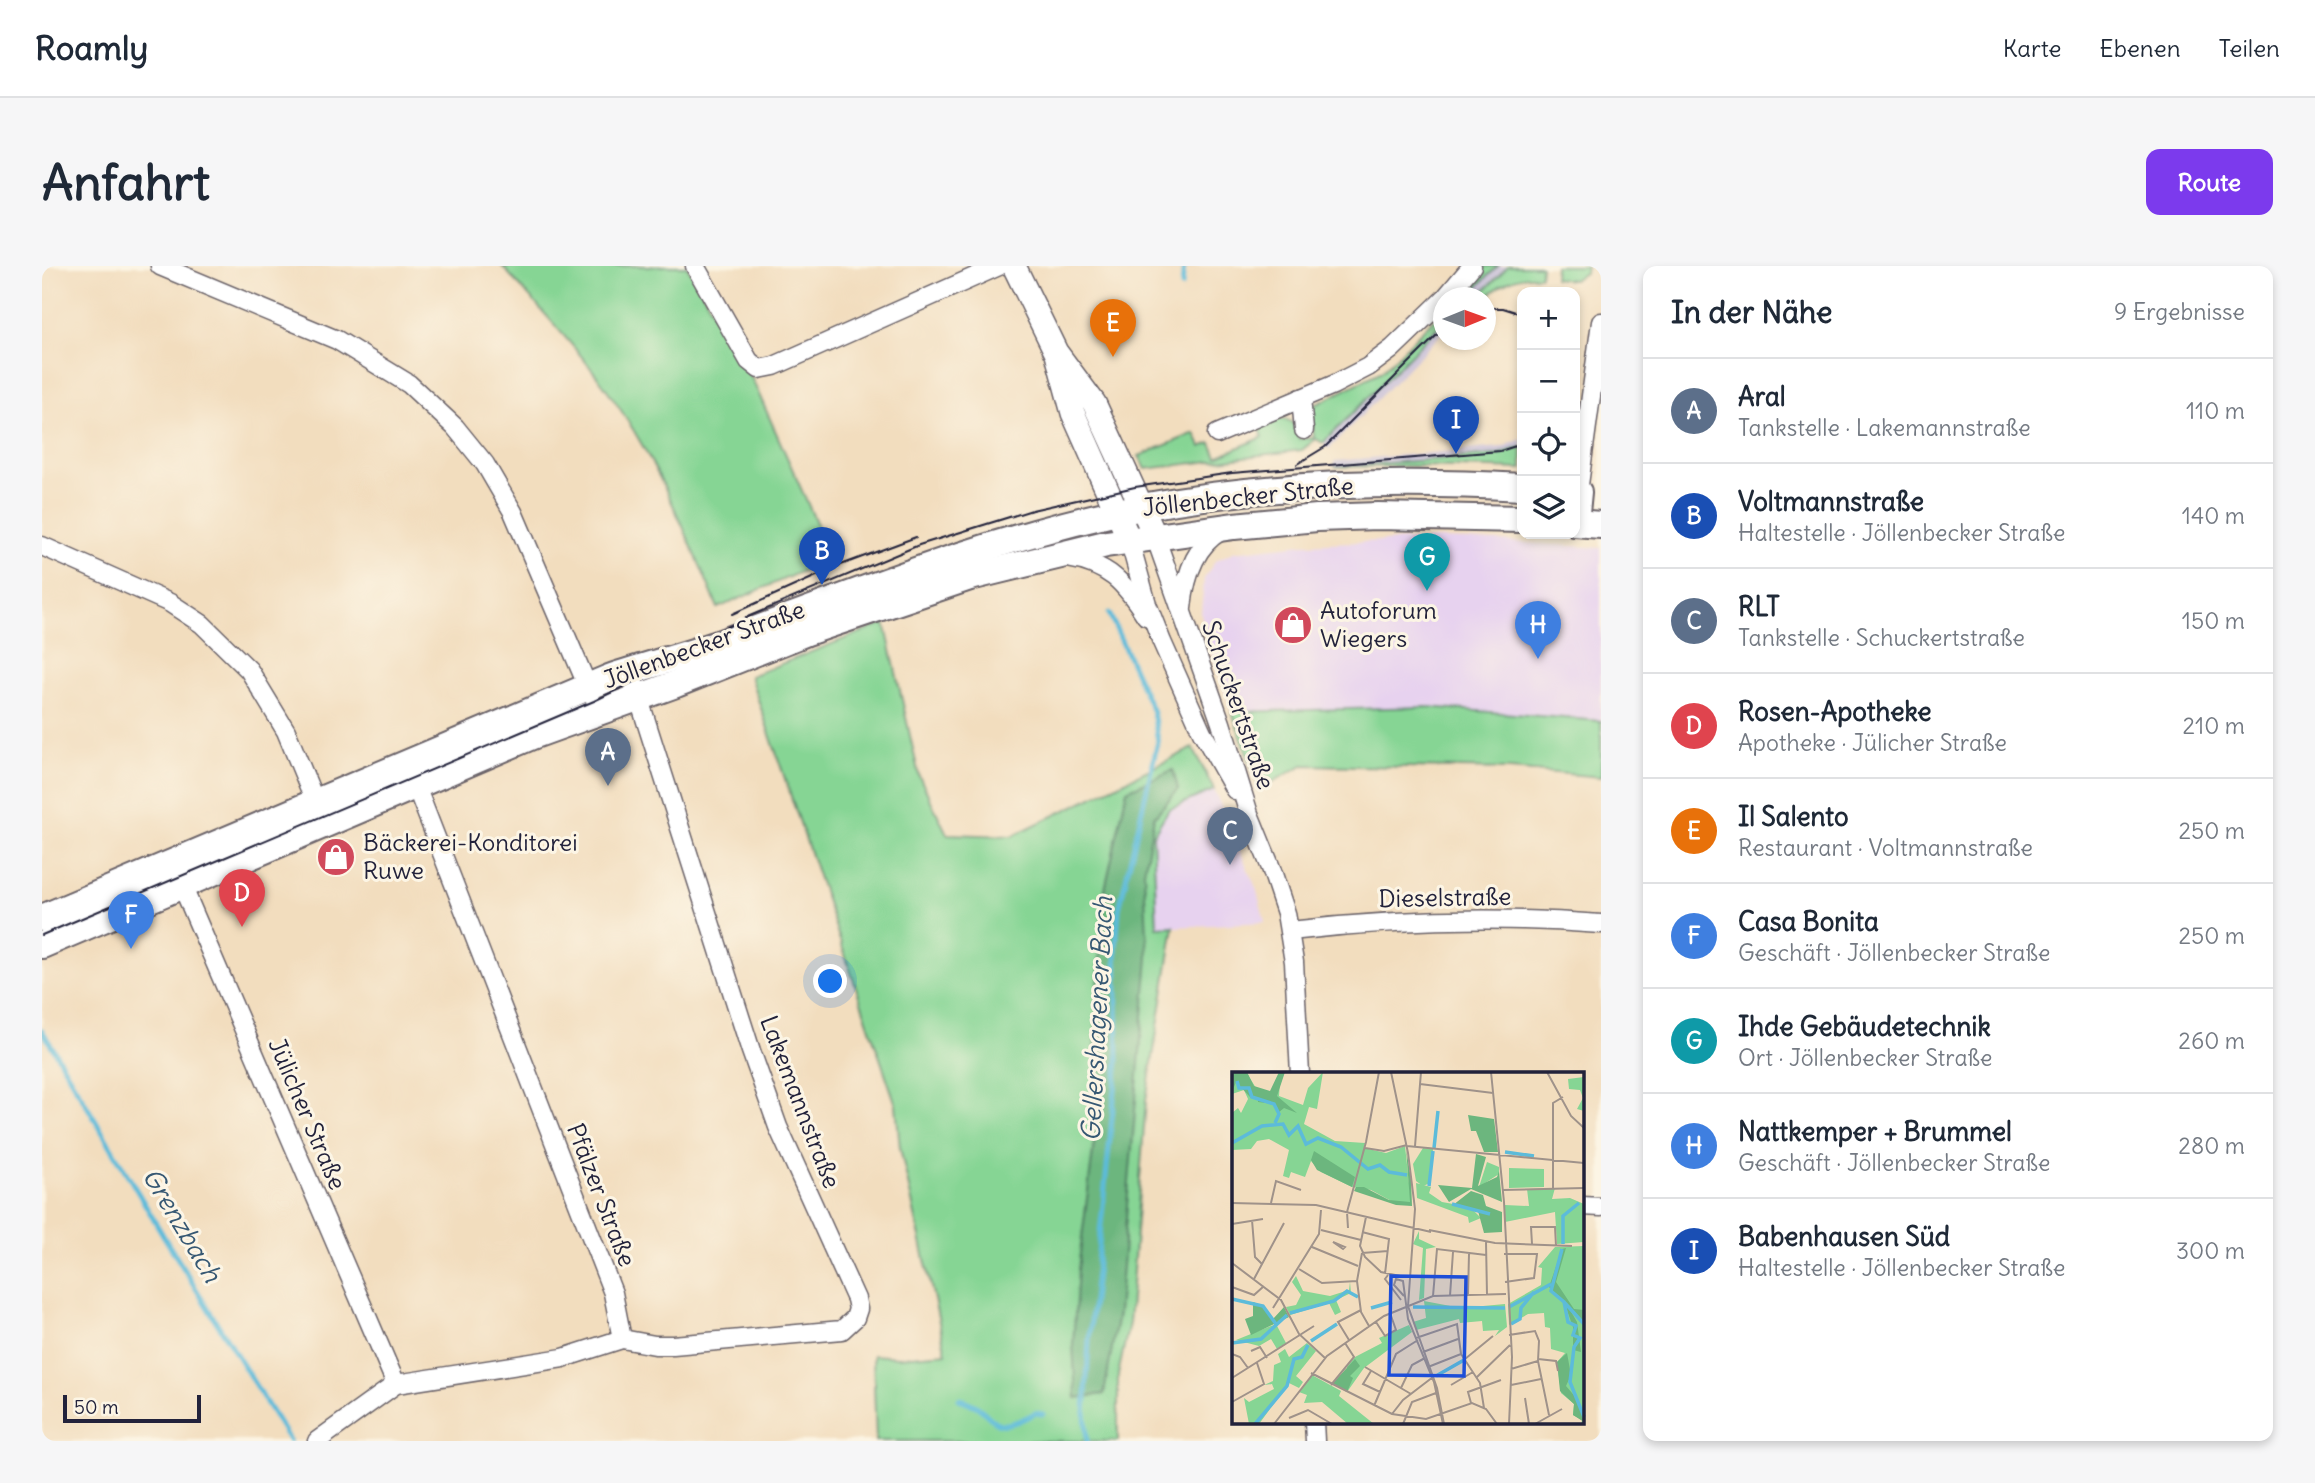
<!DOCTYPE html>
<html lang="de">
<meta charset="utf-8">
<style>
:root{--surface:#fff;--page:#f6f6f7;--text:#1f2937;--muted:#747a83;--line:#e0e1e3;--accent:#7c3aed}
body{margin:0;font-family:Delius,sans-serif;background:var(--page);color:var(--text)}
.controls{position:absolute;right:21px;top:21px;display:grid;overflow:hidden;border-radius:14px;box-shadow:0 4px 10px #0003}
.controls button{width:63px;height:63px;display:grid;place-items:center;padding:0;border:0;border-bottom:2px solid var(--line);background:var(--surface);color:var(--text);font:35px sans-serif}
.compass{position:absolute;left:1391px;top:21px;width:63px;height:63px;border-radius:50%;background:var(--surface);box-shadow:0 4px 10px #0003;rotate:89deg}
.scale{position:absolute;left:21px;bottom:18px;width:138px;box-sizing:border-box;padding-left:7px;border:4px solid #22223b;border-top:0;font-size:19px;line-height:24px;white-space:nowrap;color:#22223b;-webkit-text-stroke:5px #fcf5e5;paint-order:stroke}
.you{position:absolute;left:789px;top:716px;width:24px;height:24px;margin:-18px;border:5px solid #fff;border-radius:50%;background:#1a73e8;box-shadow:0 0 0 10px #1a73e833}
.badge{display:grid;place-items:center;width:46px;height:46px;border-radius:50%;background:var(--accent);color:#fff;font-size:23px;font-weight:700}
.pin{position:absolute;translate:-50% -58px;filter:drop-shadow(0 2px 4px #0008)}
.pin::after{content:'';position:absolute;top:37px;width:24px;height:21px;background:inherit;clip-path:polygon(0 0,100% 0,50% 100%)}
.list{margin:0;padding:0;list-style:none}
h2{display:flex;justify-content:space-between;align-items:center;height:91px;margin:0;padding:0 28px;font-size:30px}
h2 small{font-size:23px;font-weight:400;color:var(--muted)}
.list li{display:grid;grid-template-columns:46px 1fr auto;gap:21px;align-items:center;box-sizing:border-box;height:105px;padding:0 28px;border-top:2px solid var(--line)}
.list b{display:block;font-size:26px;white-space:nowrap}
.list p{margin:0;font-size:23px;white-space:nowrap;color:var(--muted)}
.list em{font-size:23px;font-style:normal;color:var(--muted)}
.icon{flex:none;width:38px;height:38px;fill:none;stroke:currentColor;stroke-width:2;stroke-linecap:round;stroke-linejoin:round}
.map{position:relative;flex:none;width:1559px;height:1175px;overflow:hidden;border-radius:14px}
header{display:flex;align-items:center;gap:42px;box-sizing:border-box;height:98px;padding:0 35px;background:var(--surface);border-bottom:2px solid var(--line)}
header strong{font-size:33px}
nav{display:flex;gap:38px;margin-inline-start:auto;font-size:24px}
.intro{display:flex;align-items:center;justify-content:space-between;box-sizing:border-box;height:168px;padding:0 42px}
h1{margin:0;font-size:49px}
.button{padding:18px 32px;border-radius:14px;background:var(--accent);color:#fff;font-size:24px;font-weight:700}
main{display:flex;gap:42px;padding:0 42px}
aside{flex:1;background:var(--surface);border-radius:14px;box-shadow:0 4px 10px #0003}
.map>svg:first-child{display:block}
</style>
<header>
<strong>Roamly</strong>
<nav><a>Karte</a><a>Ebenen</a><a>Teilen</a></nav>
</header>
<div class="intro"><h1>Anfahrt</h1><a class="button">Route</a></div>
<main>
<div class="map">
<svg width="1559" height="1175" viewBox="0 0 1559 1175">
<rect width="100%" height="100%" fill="#fcf5e5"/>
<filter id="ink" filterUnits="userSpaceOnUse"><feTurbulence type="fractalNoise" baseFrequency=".0143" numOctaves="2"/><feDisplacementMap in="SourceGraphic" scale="14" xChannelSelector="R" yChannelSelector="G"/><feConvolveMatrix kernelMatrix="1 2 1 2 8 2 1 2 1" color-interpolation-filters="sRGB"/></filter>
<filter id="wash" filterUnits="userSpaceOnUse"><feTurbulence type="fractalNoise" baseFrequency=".00686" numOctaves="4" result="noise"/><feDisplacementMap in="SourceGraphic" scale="28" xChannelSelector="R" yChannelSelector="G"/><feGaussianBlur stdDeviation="1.57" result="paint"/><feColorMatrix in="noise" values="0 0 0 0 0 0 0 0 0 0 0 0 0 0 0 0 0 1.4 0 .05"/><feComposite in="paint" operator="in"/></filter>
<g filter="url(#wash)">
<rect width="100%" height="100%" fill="#f2ddbe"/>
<!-- built -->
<g fill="#e7d2ef">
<polygon points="1398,273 1455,275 1559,282 1559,455 1386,441 1190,446 1165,374 1159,348 1162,313 1173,295 1191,286 1261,278"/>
<polygon points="1172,524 1214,622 1223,656 1115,662 1111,569 1127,543"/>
</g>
<!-- industrial -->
<g fill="#c8bfd8">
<polygon points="1456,0 1466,0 1436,31 1425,32"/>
<polygon points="1401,56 1401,66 1287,183 1281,177"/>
<polygon points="1480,173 1480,181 1454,189 1292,201 1292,195 1460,181"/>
</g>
<!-- green -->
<g fill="#86d594" stroke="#547c68" stroke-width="2">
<path d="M 460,0 L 645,0 L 711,115 L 790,292 L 676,342 C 643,263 609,182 558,114 C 528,74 493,37 460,0 Z"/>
<polygon points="1441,0 1456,0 1425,31 1413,32"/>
<path d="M 1466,0 L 1499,0 L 1498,10 C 1476,8 1459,16 1444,32 L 1436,31 Z"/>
<polygon points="1513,0 1544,0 1543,7 1531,14 1512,12"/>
<path d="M 1401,44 L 1401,56 L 1281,177 L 1274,173 L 1260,184 L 1104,203 L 1097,190 L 1153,167 L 1159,181 L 1169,177 L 1175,191 L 1221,171 L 1216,158 C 1236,151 1253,147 1257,173 L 1272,172 L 1269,141 L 1340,105 Z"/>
<polygon points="1480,181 1480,203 1379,200 1292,201 1454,189"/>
<polygon points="843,357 877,510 905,568 970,570 1151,482 1172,524 1127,543 1111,569 1115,661 1132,660 1104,834 1087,1057 1076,1109 1076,1175 834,1175 831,1089 857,1091 904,1087 858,882 854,839 708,410"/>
<polygon points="1386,441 1559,455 1559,511 1468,503 1261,499 1218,523 1190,446"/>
</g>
<!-- forest -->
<polygon fill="#6cb67e" stroke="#476c5c" stroke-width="2" points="1131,504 1136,523 1112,551 1102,606 1106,691 1076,1047 1062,1128 1034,1132 1031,1078 1036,1003 1052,877 1054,758 1062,628 1085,524"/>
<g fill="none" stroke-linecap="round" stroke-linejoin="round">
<!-- stream -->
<g stroke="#5cbbda" stroke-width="5">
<polyline points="1140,20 1142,0"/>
<polyline points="0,764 121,969 247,1174"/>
<path d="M 917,1133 C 957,1143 942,1175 993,1147 L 1001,1148"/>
<polyline points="1045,1175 1043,1147 1047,1074 1076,795 1074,681 1077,643 1116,475 1111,446 1067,347"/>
</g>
</g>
</g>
<g filter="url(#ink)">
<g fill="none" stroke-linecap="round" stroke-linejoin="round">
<defs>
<g id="minor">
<polyline points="118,0 295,74 367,118 413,161 443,198 471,246 549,428"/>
<polyline points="653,0 707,95 717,103 732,100 957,0"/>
<polyline points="1403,32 1430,0"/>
<polyline points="1259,132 1262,164"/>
<polyline points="1175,168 1291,119 1326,101 1350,83 1402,33"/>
<polyline points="1536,226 1559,56"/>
<polyline points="1113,270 1179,457 1207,548 1229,602 1244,647 1252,696 1258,808"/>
<polyline points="1087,273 1105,338 1120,376 1160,466 1193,524"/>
<polyline points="0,280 128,337 160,358 207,404 244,465 277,545"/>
<path d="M 1026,292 C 1066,298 1083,317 1104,350"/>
<path d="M 1140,342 C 1143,312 1152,280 1179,265"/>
<polyline points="370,510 571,1027 580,1073"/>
<polyline points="136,610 354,1118"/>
<path d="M 1248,665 C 1351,653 1456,650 1559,658"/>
<polyline points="1540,940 1559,941"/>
<polyline points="1272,1156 1273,1175"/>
<polyline points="275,1175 354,1118 521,1092 580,1073 613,1079 631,1079 800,1064 813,1052 816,1043 814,1033 736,861 709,785 588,405"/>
</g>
<g id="tertiary">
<polyline points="972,0 1014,86 1052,137 1113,270"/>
<polyline points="1016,92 1031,147 1087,273"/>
</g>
<g id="secondary">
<polyline points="1533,257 1536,226"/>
<polyline points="1533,257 1559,259"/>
<path d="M 0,652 L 567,412 C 602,400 638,391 673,379 C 814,327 952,270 1100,241 C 1225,217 1354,214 1480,221"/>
<polyline points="0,679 490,470 634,418 765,366 928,311 1064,278 1192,260 1275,252 1336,250 1480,253"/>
</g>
</defs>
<!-- minor casing -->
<use href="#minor" stroke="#6b6369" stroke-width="21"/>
<!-- tertiary casing -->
<use href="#tertiary" stroke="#6b6369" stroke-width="26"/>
<!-- secondary casing -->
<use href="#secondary" stroke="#6b6369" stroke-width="30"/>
<!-- minor -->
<use href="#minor" stroke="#fff" stroke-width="18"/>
<!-- tertiary -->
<use href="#tertiary" stroke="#fff" stroke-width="23"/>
<!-- secondary -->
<use href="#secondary" stroke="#fff" stroke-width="26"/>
<!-- tram -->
<g stroke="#22223b" stroke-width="2">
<polyline points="1444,42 1461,42 1480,48"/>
<polyline points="1255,198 1283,181 1402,62"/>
<polyline points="690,348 799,299 874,271"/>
<polyline points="0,669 552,435 591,416 666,371 703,352 877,279 990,244 1093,221 1190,207 1458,185 1480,178"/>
</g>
</g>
</g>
<!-- icons -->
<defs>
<symbol id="shop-disc" viewBox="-11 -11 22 22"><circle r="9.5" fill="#d1495b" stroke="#fcf5e5"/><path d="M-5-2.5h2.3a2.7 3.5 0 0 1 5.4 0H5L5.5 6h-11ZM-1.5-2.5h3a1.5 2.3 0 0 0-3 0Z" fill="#fff"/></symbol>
</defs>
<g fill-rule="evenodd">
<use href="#shop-disc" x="1229" y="337" width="44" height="44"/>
<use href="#shop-disc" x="272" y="569" width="44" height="44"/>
</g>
<g text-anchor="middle" stroke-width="6" stroke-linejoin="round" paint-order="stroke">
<!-- street labels -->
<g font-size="24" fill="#22223b" stroke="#fcf5e5">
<text transform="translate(1206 231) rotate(-6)" y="8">Jöllenbecker Straße</text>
<text transform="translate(662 379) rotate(-20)" y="8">Jöllenbecker Straße</text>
<text transform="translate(1196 439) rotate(71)" y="8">Schuckertstraße</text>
<text transform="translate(1403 632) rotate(-1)" y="8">Dieselstraße</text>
<text transform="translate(758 836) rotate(69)" y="8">Lakemannstraße</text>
<text transform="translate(265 848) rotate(67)" y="8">Jülicher Straße</text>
<text transform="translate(559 929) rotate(69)" y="8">Pfälzer Straße</text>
</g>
<!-- poi labels -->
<g font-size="24" fill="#22223b" stroke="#fcf5e5" text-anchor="start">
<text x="1278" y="353">Autoforum<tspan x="1278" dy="28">Wiegers</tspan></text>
<text x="321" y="585">Bäckerei-Konditorei<tspan x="321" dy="28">Ruwe</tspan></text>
</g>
<!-- water labels -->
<g font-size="26" font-style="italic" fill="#365873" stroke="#fcf5e5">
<text transform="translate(1055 753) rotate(-87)" y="9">Gellershagener Bach</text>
<text transform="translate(140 959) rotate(59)" y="9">Grenzbach</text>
</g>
</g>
<!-- overview -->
<g transform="translate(1190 806)">
<rect width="352" height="352" fill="#f2ddbe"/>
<path d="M 0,0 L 14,0 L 24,16 L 38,20 L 48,10 L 47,24 L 71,33 L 76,16 L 91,0 L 85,37 L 77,35 L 72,52 L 103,69 L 133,71 L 132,76 L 154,81 L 173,74 L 179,130 L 161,130 L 139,118 L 120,115 L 89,100 L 79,89 L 73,105 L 59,100 L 57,106 L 51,104 L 57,78 L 37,67 L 25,69 L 19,77 L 0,78 L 0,41 L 6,36 L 9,41 L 16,27 L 12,18 L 0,22 ZM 352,5 L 352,39 L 345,37 L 351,26 L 348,18 L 337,17 L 336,7 ZM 191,76 L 201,77 L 198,111 L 191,114 L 184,109 L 181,92 ZM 255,90 L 267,95 L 267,102 L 247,115 ZM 277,96 L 312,97 L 312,115 L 277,116 ZM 184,111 L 199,115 L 197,121 L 210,130 L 238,135 L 249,146 L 237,151 L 236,145 L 185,126 ZM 323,116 L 320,127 L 338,126 L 352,132 L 352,170 L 325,172 L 323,140 L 273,150 L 273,133 L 297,134 L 295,117 ZM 187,159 L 187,167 L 204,175 L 194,177 L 192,226 L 187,228 L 191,176 L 181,172 ZM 352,174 L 352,352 L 349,352 L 350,348 L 341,343 L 342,332 L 329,321 L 325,290 L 333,281 L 319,277 L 318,256 L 313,255 L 312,241 L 296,242 L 277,253 L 276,232 L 309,213 L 310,196 L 306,195 L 323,175 ZM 64,204 L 71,219 L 98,224 L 117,218 L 118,210 L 119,221 L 104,228 L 109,240 L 103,243 L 97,231 L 58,243 L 54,235 L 64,233 L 69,223 L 60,210 ZM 192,229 L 229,236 L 273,232 L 275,255 L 263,264 L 267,258 L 251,259 L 250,249 L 228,251 L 227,247 L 184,258 L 181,250 L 194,246 ZM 44,252 L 54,271 L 45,277 L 39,267 L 27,274 L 4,268 ZM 177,253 L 180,260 L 132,296 L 115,320 L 115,294 L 123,285 L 150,271 L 147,266 ZM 75,271 L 84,279 L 64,304 L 71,310 L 67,316 L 57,311 L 27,352 L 17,352 L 12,326 L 17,330 L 42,317 L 40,312 L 32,313 L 41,309 L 42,293 L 49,290 L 46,282 L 53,277 L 57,285 ZM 80,303 L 109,319 L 107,324 L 142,352 L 116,352 L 90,330 L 72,331 L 75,323 L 67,320 Z" fill="#86d594"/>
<path d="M 0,0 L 15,0 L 22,14 L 38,19 L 47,0 L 53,0 L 45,24 L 65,41 L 52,36 L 46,41 L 41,32 L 26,30 L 26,25 L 19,26 L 4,10 L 0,20 ZM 236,43 L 262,47 L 266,80 L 252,80 L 244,59 L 239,59 ZM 174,76 L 179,107 L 180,134 L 164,133 L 122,119 L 124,115 L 132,115 L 157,128 L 178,130 ZM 82,79 L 123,105 L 120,115 L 85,98 L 79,88 ZM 244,82 L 254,85 L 246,114 L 265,105 L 267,99 L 270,130 L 239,117 L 217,130 L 206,113 L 240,116 ZM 239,119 L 251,123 L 254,134 L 270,140 L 270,160 L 252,161 L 246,139 L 221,133 ZM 334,176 L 324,210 L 342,237 L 352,238 L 352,253 L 337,236 L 345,250 L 349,280 L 341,278 L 341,255 L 332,230 L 317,215 L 330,177 ZM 21,230 L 32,234 L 41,247 L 52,235 L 57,245 L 19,263 L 13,247 L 21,244 ZM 335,281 L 339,303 L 334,314 L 346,328 L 352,350 L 341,343 L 342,332 L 328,319 L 325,290 ZM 123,287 L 128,294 L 118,304 L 121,306 L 115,320 L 100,312 Z" fill="#6cb67e"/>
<path fill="none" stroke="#5cbbda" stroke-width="3.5" d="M 5,9 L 7,16 L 17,16 L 20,25 L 42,32 L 47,42 L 43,51M 0,71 L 30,54 L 51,52 L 57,63 L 66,54 L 74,72 L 86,66 L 109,75 L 136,97 L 148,93 L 157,100 L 175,103M 202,76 L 206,39M 273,80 L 302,84M 197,114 L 201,79M 220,132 L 258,142M 331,172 L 331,144 L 347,131M 330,177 L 319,219 L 332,230 L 336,250 L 344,254 L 341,263 L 348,266 L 342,275 L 338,310 L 352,345M 0,227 L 31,234 L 44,252M 332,230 L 352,252M 181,235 L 273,236M 277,235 L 319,212M 139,236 L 160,230M 58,241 L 102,229 L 115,219 L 126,225M 279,252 L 288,247 L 289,236 L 302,220M 79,269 L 105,252M 0,271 L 29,267 L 55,243M 204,304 L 232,288M 23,352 L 55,314 L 62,287 L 70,285 L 76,273"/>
<path fill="none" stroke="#9f928a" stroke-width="2" d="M 159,0 L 176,81 L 183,137 L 176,234 L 205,316 L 212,352M 259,0 L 272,130 L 280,285 L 277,352M 315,0 L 339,44 L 352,56M 188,12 L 261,21M 175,74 L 352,91M 183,74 L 189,0M 133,76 L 152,79 L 175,73M 321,116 L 321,31 L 331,25M 271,118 L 352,116M 0,131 L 84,133 L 199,160M 39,131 L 44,109 L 69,118M 134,145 L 128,174 L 133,185 L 149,200 L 173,205M 20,148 L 23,185 L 30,192M 0,152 L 31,147M 116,156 L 115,140 L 134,70 L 147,0M 89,158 L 129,168M 197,158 L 263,171 L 340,174M 130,160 L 157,167 L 153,202M 101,170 L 113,175 L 111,177 ZM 254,170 L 255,223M 300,172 L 299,155 L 323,155 L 324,174M 80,175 L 126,194M 130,181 L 125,209 L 129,240 L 137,254M 130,181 L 156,179M 272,182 L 305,182 L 302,206 L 273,210M 0,191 L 49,228 L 67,262 L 93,286M 67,197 L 90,211 L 125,209M 156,203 L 153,207 L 169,228M 22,207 L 52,151M 0,215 L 22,223 L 32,214M 236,223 L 237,182M 172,224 L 162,213 L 164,207 L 171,209 L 176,247 L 202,310 L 211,352M 201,224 L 205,177 L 254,183M 218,224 L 221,180M 41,236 L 87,162 L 89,138M 144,250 L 153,264 L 164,258 L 158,241M 277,263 L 303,259 L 307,269 L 306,289 L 279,297M 184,266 L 225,252 L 229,282 L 248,311 L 252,336M 117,268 L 106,250 L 129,238M 19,279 L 28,275 L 35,286M 191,280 L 226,267M 0,282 L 8,285 L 16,296M 233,287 L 261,264M 306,287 L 324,289 L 326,299M 306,289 L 317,343M 133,295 L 179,322M 196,295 L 229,282M 139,299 L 131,312 L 148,320M 79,301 L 160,342 L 194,347 L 240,331 L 254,337 L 265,352M 245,305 L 278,273M 0,306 L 82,254M 99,313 L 122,285 L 113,271M 219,313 L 241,300M 279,313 L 309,307M 169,316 L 180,293 L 193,286M 293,326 L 297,352M 0,330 L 32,312 L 25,291M 239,331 L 236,320 L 269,308M 142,334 L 164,282 L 186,268M 160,342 L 171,328 L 201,305M 57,346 L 76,338 L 100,352M 42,352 L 95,284 L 152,244 L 201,224 L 274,222M 171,352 L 180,330 L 204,321M 303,352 L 330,337"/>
<path fill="#1d4ed8" fill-opacity="0.15" stroke="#1d4ed8" stroke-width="3.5" d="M 159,204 L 234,205 L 232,304 L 157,303 Z"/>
<rect width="352" height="352" fill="none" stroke="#22223b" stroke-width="3.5"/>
</g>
</svg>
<div class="controls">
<button>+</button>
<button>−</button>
<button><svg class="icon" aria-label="locate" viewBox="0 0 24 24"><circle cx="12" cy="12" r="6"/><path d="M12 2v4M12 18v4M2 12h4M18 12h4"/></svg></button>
<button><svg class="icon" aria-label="layers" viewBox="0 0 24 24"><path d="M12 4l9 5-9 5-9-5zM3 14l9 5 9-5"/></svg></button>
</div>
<svg class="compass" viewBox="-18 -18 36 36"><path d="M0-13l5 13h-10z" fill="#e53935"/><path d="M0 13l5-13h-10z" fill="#747a83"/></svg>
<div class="scale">50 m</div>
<div class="you"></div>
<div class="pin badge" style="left:566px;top:520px;background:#5c6f8a">A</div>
<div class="pin badge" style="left:780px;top:319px;background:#1a4fb4">B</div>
<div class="pin badge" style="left:1188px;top:599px;background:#5c6f8a">C</div>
<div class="pin badge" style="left:200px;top:661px;background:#e0444e">D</div>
<div class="pin badge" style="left:1071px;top:91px;background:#e8710a">E</div>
<div class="pin badge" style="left:89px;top:683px;background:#3f7fe0">F</div>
<div class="pin badge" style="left:1385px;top:325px;background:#0f9aa8">G</div>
<div class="pin badge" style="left:1496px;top:393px;background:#3f7fe0">H</div>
<div class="pin badge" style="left:1414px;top:188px;background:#1a4fb4">I</div>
</div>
<aside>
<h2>In der Nähe<small>9 Ergebnisse</small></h2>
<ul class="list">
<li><span class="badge" style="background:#5c6f8a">A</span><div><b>Aral</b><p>Tankstelle · Lakemannstraße</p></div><em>110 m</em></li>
<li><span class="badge" style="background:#1a4fb4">B</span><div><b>Voltmannstraße</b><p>Haltestelle · Jöllenbecker Straße</p></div><em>140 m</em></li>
<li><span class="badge" style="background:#5c6f8a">C</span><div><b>RLT</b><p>Tankstelle · Schuckertstraße</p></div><em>150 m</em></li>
<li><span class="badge" style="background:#e0444e">D</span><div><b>Rosen-Apotheke</b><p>Apotheke · Jülicher Straße</p></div><em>210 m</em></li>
<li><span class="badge" style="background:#e8710a">E</span><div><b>Il Salento</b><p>Restaurant · Voltmannstraße</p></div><em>250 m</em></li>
<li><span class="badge" style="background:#3f7fe0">F</span><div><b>Casa Bonita</b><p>Geschäft · Jöllenbecker Straße</p></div><em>250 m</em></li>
<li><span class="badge" style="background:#0f9aa8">G</span><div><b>Ihde Gebäudetechnik</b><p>Ort · Jöllenbecker Straße</p></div><em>260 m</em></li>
<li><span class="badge" style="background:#3f7fe0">H</span><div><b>Nattkemper + Brummel</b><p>Geschäft · Jöllenbecker Straße</p></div><em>280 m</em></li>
<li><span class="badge" style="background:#1a4fb4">I</span><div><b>Babenhausen Süd</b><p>Haltestelle · Jöllenbecker Straße</p></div><em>300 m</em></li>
</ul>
</aside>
</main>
